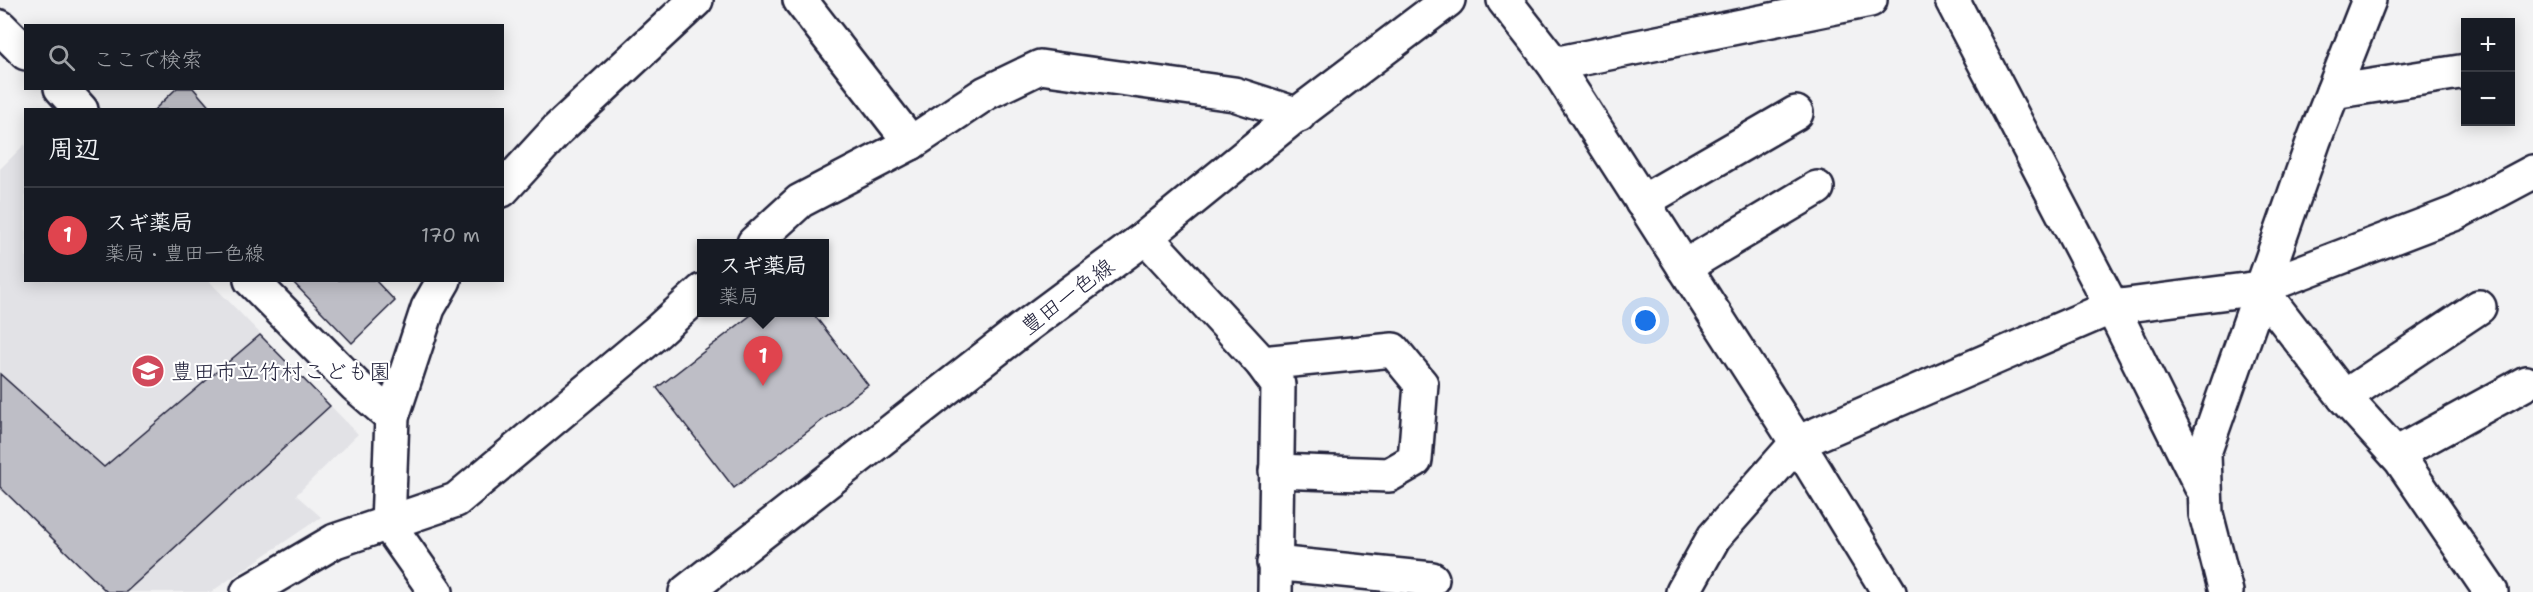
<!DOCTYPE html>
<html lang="ja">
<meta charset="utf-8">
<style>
:root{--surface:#171b24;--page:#20242c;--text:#f1f3f6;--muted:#9ea1a6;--line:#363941;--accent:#7c3aed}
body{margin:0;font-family:"Shantell Sans","Klee One",sans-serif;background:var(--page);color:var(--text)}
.controls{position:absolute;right:18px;top:18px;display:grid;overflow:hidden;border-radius:0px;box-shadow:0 3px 15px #0003}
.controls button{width:54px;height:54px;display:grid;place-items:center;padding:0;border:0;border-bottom:2px solid var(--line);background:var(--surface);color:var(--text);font:30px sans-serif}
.you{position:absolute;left:1646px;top:321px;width:21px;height:21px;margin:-15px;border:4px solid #fff;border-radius:50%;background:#1a73e8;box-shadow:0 0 0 9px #1a73e833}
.badge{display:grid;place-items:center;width:39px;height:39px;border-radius:50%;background:var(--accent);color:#fff;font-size:20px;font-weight:700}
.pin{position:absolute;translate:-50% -50px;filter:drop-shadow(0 2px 3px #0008)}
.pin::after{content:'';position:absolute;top:32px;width:21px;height:18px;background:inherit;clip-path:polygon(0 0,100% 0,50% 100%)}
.popup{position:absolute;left:697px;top:239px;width:132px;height:78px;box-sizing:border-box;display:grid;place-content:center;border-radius:0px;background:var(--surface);filter:drop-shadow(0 2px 4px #0005);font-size:20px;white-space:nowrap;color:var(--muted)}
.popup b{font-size:22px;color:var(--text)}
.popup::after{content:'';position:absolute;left:50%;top:100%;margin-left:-12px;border:12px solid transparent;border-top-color:var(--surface)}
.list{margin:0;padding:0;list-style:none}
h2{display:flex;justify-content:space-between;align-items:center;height:78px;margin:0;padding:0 24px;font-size:26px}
h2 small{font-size:20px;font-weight:400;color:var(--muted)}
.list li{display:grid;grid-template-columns:39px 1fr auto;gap:18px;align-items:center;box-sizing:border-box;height:96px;padding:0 24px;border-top:2px solid var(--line)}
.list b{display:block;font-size:22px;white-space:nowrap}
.list p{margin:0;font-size:20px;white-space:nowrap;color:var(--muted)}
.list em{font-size:20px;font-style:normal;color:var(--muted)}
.icon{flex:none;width:33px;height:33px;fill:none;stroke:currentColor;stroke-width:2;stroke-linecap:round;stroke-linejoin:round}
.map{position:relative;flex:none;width:2533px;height:592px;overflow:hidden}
.search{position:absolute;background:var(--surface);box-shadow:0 3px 15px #0003;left:24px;top:24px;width:480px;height:66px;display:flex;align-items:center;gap:15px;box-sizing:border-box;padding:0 21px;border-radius:0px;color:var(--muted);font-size:22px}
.panel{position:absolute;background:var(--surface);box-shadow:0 3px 15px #0003;left:24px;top:108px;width:480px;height:174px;border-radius:0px}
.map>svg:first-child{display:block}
</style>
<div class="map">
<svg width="2533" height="592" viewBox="0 0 2533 592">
<rect width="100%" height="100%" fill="#f2f2f3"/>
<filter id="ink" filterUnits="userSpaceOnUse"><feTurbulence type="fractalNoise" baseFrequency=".0167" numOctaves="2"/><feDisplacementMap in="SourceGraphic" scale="12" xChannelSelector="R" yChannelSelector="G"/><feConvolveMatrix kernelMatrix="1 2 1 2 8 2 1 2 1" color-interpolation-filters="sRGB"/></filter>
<g filter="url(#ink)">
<!-- built -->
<polygon fill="#e2e2e6" points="25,144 26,280 209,281 358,434 296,495 321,517 211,592 107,592 0,487 0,169"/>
<!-- building -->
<g fill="#bebec6" stroke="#22223b" stroke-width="1.5">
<polygon points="177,88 193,88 212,110 154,110"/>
<polygon points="291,280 375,280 395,301 352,343"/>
<polygon points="755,312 812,312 868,385 734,488 657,388"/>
<polygon points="260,335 330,406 126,592 107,592 0,487 0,374 104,467"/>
</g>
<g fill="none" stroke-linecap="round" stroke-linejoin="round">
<defs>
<g id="minor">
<polyline points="800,0 911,143"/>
<polyline points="1504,0 1554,64 1810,463 1889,592"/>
<polyline points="1952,0 2112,307 2201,486"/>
<polyline points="0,27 26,53"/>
<polyline points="1554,64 1870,0"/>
<polyline points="61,88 81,110"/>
<polyline points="2333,92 2466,71"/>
<polyline points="502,190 558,129 696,0"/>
<polyline points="1642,202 1796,113"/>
<polyline points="1146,237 1262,363 1278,385 1275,592"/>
<polyline points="754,243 800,201 911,143 986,93 1040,67 1234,94 1299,115"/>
<polyline points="1684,267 1817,188"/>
<polyline points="251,280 355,385 392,417"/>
<polyline points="2260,288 2344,397 2401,460 2491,592"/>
<polyline points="1262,363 1393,350 1421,384 1415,460 1389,475 1276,471"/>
<polyline points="2344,397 2479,307"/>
<polyline points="2396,454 2526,383"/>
<polyline points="1274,563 1432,579"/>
<polyline points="248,592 335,541 456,500 658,331 702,291"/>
<polyline points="436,592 388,524 392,417 428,308 444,280"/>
<polyline points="1683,592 1714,537 1797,443 2112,307 2260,288 2456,213 2533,172"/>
<polyline points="2226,592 2206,514 2204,453 2314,140 2369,0"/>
</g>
<polyline id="major" points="686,592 1021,330 1146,237 1291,119 1448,0"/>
</defs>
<!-- minor casing -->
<use href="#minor" stroke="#22223b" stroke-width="38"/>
<!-- major casing -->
<use href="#major" stroke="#22223b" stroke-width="38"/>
<!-- minor -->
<use href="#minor" stroke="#fff" stroke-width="33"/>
<!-- major -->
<use href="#major" stroke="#fff" stroke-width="33"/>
</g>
</g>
<!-- icons -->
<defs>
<symbol id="school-disc" viewBox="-11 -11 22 22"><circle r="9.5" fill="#d1495b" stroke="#fff"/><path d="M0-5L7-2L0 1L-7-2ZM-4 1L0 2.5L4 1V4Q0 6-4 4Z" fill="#fff"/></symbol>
</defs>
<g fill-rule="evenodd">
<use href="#school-disc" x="129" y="352" width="38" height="38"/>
</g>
<g text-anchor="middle" stroke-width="4.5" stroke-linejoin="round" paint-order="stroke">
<!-- street labels -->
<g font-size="22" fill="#22223b" stroke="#fff">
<text transform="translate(1067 296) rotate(-37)" y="8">豊田一色線</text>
</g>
<!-- poi labels -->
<g font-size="22" fill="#22223b" stroke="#fff" text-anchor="start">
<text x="171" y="379">豊田市立竹村こども園</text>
</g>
</g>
</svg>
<div class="controls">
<button>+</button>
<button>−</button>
</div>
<div class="you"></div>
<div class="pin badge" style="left:763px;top:386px;background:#e0444e">1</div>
<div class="popup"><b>スギ薬局</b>薬局</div>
<div class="search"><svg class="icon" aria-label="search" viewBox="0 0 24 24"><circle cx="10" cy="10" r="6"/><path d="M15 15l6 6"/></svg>ここで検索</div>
<section class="panel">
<h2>周辺<small></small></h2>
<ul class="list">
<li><span class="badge" style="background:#e0444e">1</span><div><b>スギ薬局</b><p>薬局 · 豊田一色線</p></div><em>170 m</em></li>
</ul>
</section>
</div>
